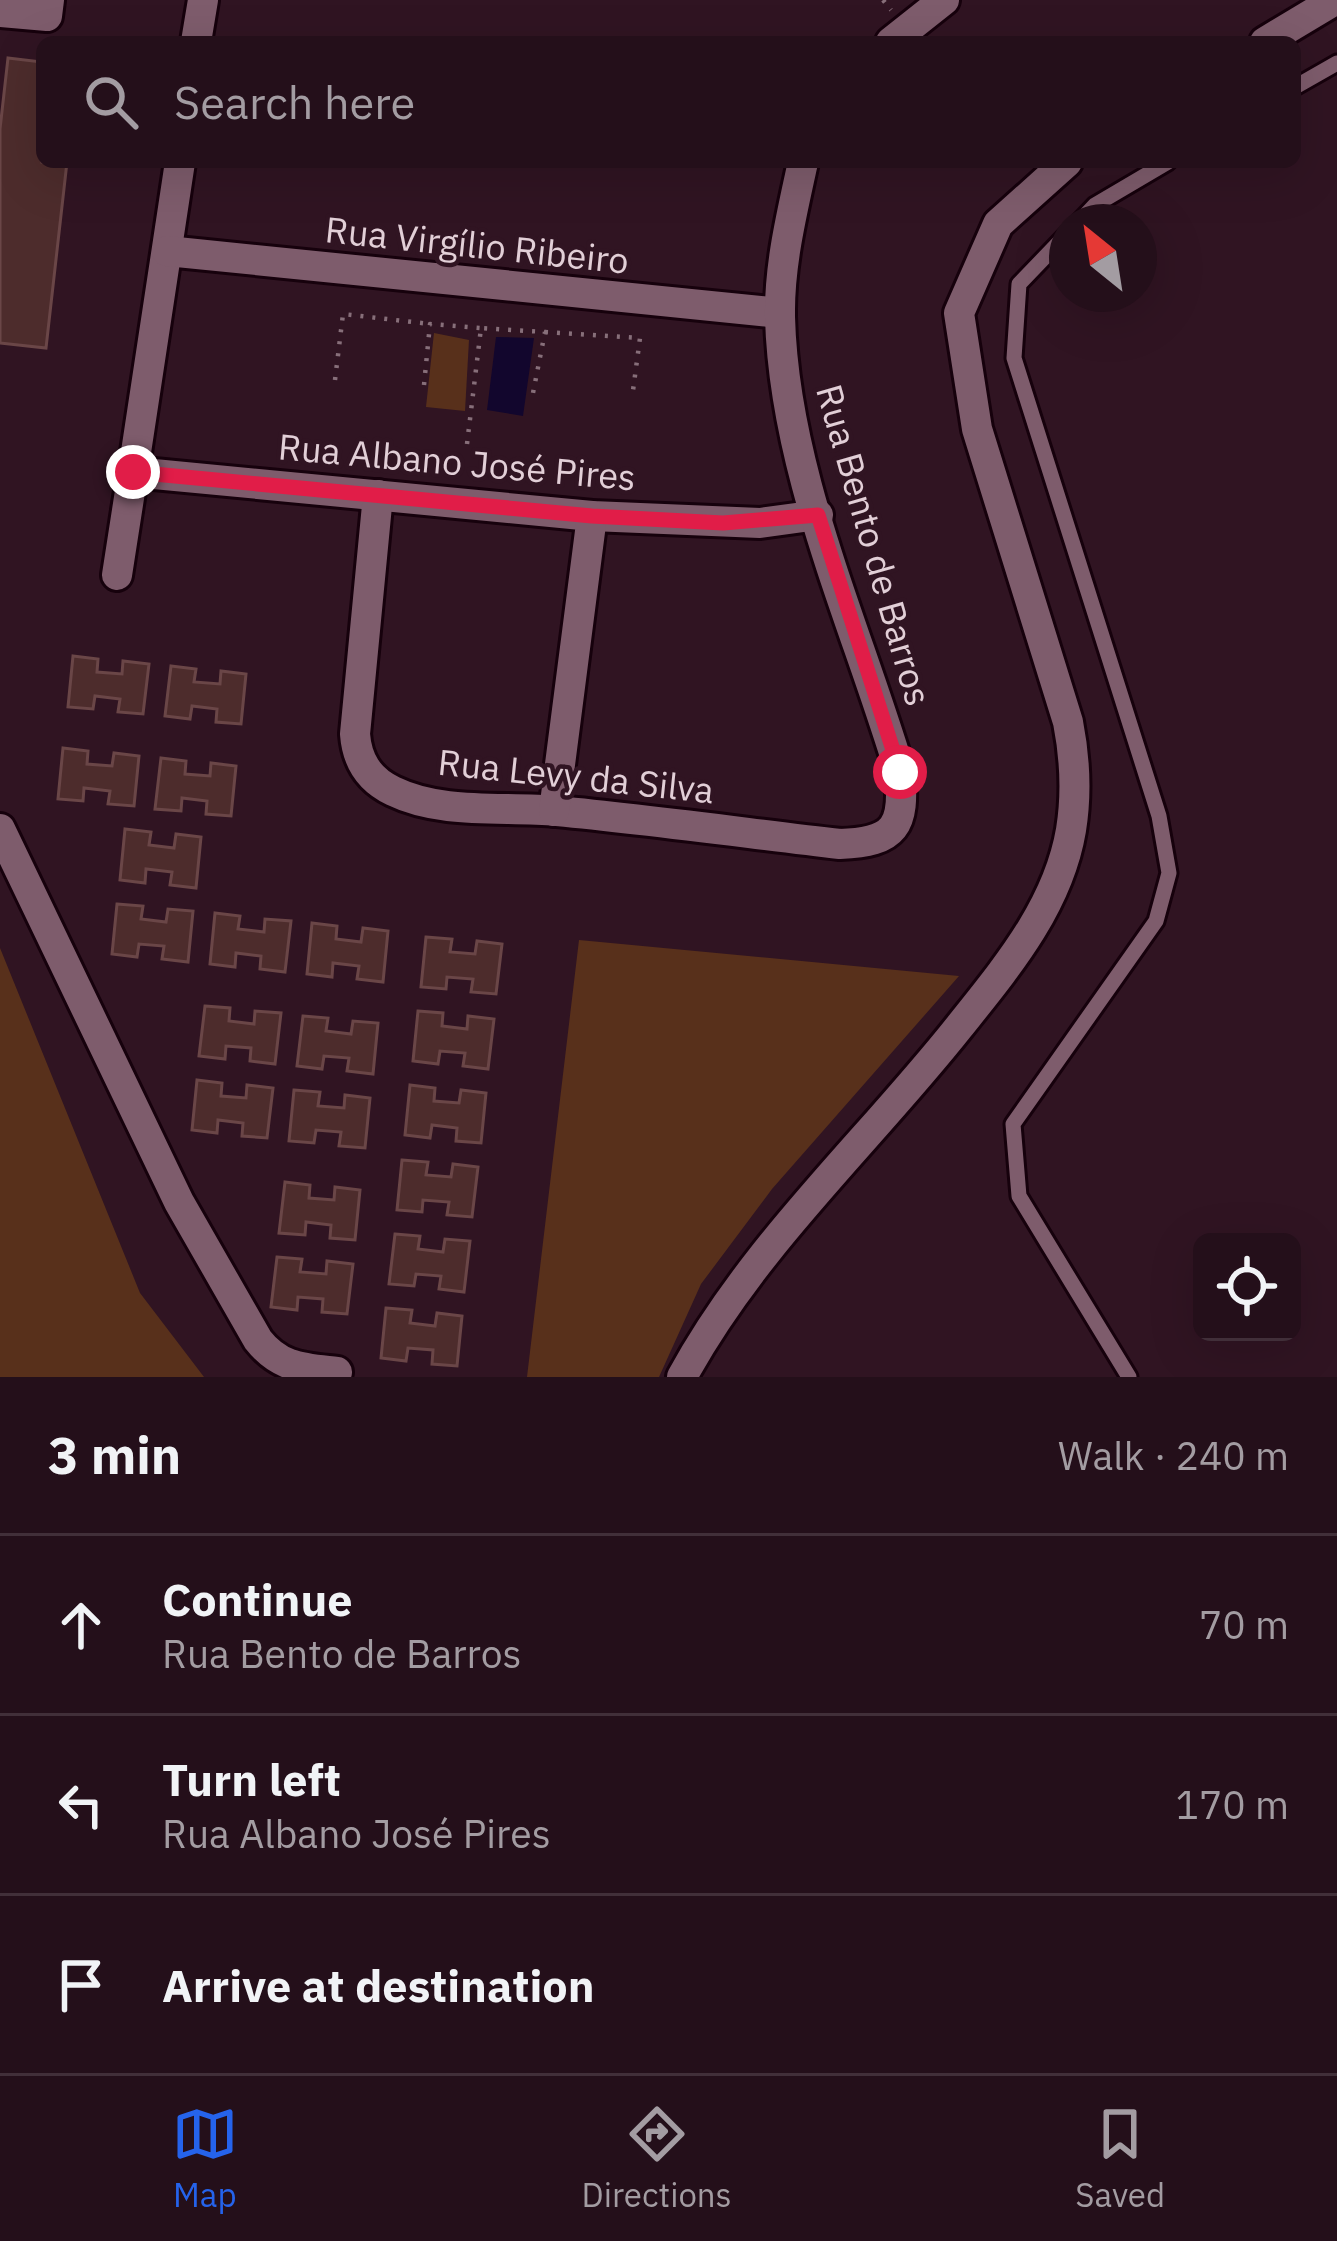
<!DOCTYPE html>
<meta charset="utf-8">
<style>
:root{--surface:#240f1a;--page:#301d27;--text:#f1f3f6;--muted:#a39ca2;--line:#412f39;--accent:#2563eb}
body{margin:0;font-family:"IBM Plex Sans",sans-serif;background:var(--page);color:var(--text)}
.controls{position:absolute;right:36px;bottom:36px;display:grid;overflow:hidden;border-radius:18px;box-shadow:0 12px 48px #0002}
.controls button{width:108px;height:108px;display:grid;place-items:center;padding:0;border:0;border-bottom:3px solid var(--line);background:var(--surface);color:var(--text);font:60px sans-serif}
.compass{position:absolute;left:1049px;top:204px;width:108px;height:108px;border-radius:50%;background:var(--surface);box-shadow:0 12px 48px #0002;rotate:330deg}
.stop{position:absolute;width:36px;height:36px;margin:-27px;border:9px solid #e11d48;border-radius:50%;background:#fff}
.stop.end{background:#e11d48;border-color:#fff;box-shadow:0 3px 12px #0008}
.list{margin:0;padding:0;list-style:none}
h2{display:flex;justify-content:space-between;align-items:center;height:156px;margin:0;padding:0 48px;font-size:51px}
h2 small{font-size:39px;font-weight:400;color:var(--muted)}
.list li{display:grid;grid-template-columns:78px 1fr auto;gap:36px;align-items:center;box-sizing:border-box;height:180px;padding:0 48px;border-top:3px solid var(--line)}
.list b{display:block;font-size:45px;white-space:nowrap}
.list p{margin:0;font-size:39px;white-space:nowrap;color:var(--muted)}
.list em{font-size:39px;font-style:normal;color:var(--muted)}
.icon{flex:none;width:66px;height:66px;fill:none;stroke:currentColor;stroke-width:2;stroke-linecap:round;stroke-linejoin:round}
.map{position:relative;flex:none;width:1337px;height:1377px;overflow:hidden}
.search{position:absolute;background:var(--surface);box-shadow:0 12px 48px #0002;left:36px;right:36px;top:36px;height:132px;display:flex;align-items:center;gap:30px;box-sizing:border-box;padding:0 42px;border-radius:18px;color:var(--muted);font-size:45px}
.sheet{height:696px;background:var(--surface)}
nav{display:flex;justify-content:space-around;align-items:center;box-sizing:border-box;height:168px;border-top:3px solid var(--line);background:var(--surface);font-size:33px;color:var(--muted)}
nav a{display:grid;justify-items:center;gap:6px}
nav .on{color:var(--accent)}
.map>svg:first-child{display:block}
</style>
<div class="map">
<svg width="1337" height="1377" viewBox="0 0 1337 1377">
<rect width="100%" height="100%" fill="#301422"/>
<!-- green -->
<g fill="#58301b">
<polygon points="434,333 469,340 465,411 426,407"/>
<polygon points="579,940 959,976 772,1189 701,1284 659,1377 527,1377"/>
<polygon points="0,948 140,1293 204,1377 0,1377"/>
</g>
<!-- water -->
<polygon fill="#12062d" points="496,337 534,338 523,416 487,410"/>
<!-- building -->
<g fill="#4d2c2c" stroke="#6a4647" stroke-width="3">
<polygon points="8,58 42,62 42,162 67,162 46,348 0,343 0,129"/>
<polygon points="73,656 98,659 97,672 122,674 123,661 149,664 143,714 118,712 120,699 95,696 93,709 68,707"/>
<polygon points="171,666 196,669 194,682 220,684 221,671 246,674 241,724 216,722 217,709 192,706 190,719 165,716"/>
<polygon points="63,748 88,751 87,764 112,766 114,753 139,756 134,806 108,804 110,791 84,788 83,801 58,799"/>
<polygon points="161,758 186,761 185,774 210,776 211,763 236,766 231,816 206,814 207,801 182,798 181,811 155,809"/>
<polygon points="125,829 151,832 149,845 174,848 176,834 201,837 196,888 170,885 172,872 146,869 145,883 120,880"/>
<polygon points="117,904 143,906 141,919 166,922 168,909 193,911 188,962 162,959 164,946 139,944 137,957 112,954"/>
<polygon points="215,913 240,916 238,929 264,932 265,919 291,921 285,972 260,969 261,956 236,953 235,967 210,964"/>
<polygon points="312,923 337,926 336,939 361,942 363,928 388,931 383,982 357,979 359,966 333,963 332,977 307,974"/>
<polygon points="426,937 452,939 450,952 475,954 477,941 502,944 496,994 471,992 473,979 447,977 446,989 421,987"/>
<polygon points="205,1006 230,1008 229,1021 254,1024 255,1011 281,1013 275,1064 250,1061 251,1048 226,1046 225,1059 199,1056"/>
<polygon points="418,1011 443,1013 442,1026 467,1029 468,1016 494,1019 488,1069 463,1066 465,1053 440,1051 438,1064 413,1061"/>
<polygon points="303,1016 328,1018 326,1031 351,1034 353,1021 378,1023 373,1074 347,1071 349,1058 324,1056 322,1069 297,1066"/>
<polygon points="197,1080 222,1083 221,1096 246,1098 247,1085 273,1088 267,1138 242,1136 243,1123 218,1120 217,1133 192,1130"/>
<polygon points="410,1085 435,1088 434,1101 459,1103 461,1090 486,1093 481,1143 456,1141 457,1128 432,1125 430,1138 405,1135"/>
<polygon points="294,1090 320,1092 318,1106 344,1108 345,1095 370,1098 365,1148 339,1146 341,1132 316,1130 314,1143 289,1141"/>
<polygon points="402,1160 428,1162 426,1175 451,1177 453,1164 478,1167 472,1217 447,1215 449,1202 423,1200 422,1212 397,1210"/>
<polygon points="285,1182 310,1185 309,1198 334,1200 335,1187 360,1190 355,1240 330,1238 331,1225 306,1222 305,1235 279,1233"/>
<polygon points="395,1234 420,1236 418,1249 443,1252 445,1239 470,1241 464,1292 439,1289 441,1276 416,1274 414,1286 389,1284"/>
<polygon points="277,1257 302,1259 300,1272 326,1274 327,1261 353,1264 347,1314 322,1312 323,1299 298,1297 297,1310 271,1307"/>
<polygon points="386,1308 412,1310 410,1323 435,1326 437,1313 462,1316 457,1366 432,1364 433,1350 408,1348 406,1361 381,1358"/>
</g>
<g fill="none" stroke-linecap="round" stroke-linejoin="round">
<defs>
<g id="service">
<polyline points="1295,87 1337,63"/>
<polyline points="1079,222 1095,205 1168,162"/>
<polyline points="1067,234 1019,284 1014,358 1159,816 1169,873 1156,921 1013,1124 1019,1196 1129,1377"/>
</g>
<g id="minor">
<polyline points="0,12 47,16 49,0"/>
<polyline points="196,42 203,0"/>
<polyline points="891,42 944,0"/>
<polyline points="1265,42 1335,0"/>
<polyline points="180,162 133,472 592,516 760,523 818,515"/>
<polyline points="167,251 780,313"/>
<path d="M 378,495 L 355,734 C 357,760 368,779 393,791 C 442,815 504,806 557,811 C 651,820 746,833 840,844 C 896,842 905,826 900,772 C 856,625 784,472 780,317 C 779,265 792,213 803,162"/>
<polyline points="117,575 133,472"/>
<polyline points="554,811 592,516"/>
<path d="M 0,829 L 179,1202 L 258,1340 C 280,1368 303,1368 337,1372"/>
<path d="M 682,1377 C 753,1246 867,1143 959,1027 C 1006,968 1058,907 1071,830 C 1077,793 1075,758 1068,722 L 977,429 L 959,313 L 998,224 L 1067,162"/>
</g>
</defs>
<!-- service casing -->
<use href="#service" stroke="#16010c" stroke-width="21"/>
<!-- minor casing -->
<use href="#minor" stroke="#16010c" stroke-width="36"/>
<!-- path -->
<g stroke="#876f7a" stroke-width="4.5" stroke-dasharray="3 9" stroke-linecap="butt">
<polyline points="883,0 891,10"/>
<polyline points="545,332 640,338 632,398"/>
<polyline points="335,380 343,314 430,324"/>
<polyline points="424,385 430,324 481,328"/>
<polyline points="467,444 481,328 545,332 533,393"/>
</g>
<!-- service -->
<use href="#service" stroke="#7e5c6c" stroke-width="15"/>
<!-- minor -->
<use href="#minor" stroke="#7e5c6c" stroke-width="30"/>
</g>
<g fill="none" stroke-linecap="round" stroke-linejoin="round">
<!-- route -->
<polyline stroke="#e11d48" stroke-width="15" points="133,472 592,516 723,523 818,515 900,772"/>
</g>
<g text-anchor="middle" stroke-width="9" stroke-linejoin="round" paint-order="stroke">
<!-- street labels -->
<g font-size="36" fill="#e2cfd7" stroke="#301422">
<text transform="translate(477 245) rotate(6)" y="13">Rua Virgílio Ribeiro</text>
<text transform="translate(457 462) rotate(5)" y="13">Rua Albano José Pires</text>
<text transform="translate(874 545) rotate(74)" y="13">Rua Bento de Barros</text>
<text transform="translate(576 776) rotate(6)" y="13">Rua Levy da Silva</text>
</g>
</g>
</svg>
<div class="controls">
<button><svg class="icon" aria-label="locate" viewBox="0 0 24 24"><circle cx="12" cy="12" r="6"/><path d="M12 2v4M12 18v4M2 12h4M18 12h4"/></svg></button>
</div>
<svg class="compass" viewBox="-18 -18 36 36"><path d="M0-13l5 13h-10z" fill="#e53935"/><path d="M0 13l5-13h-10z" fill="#a39ca2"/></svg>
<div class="stop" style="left:900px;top:772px"></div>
<div class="stop end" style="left:133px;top:472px"></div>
<div class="search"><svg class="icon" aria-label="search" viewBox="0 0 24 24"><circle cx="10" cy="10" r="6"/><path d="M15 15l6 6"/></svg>Search here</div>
</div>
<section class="sheet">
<h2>3 min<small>Walk · 240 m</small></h2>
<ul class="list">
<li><svg class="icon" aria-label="ahead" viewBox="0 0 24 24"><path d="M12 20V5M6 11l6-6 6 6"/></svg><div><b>Continue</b><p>Rua Bento de Barros</p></div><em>70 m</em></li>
<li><svg class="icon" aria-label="left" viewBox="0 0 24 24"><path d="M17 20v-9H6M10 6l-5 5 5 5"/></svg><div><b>Turn left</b><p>Rua Albano José Pires</p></div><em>170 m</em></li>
<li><svg class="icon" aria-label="arrive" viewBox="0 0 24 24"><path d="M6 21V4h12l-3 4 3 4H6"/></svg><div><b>Arrive at destination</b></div></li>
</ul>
</section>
<nav>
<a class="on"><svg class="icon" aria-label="map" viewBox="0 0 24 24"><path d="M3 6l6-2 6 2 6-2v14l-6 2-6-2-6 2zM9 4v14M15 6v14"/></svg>Map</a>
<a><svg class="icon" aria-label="directions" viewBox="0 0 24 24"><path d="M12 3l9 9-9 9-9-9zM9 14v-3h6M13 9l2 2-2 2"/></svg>Directions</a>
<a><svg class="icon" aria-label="saved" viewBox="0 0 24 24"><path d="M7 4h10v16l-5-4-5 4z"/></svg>Saved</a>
</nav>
